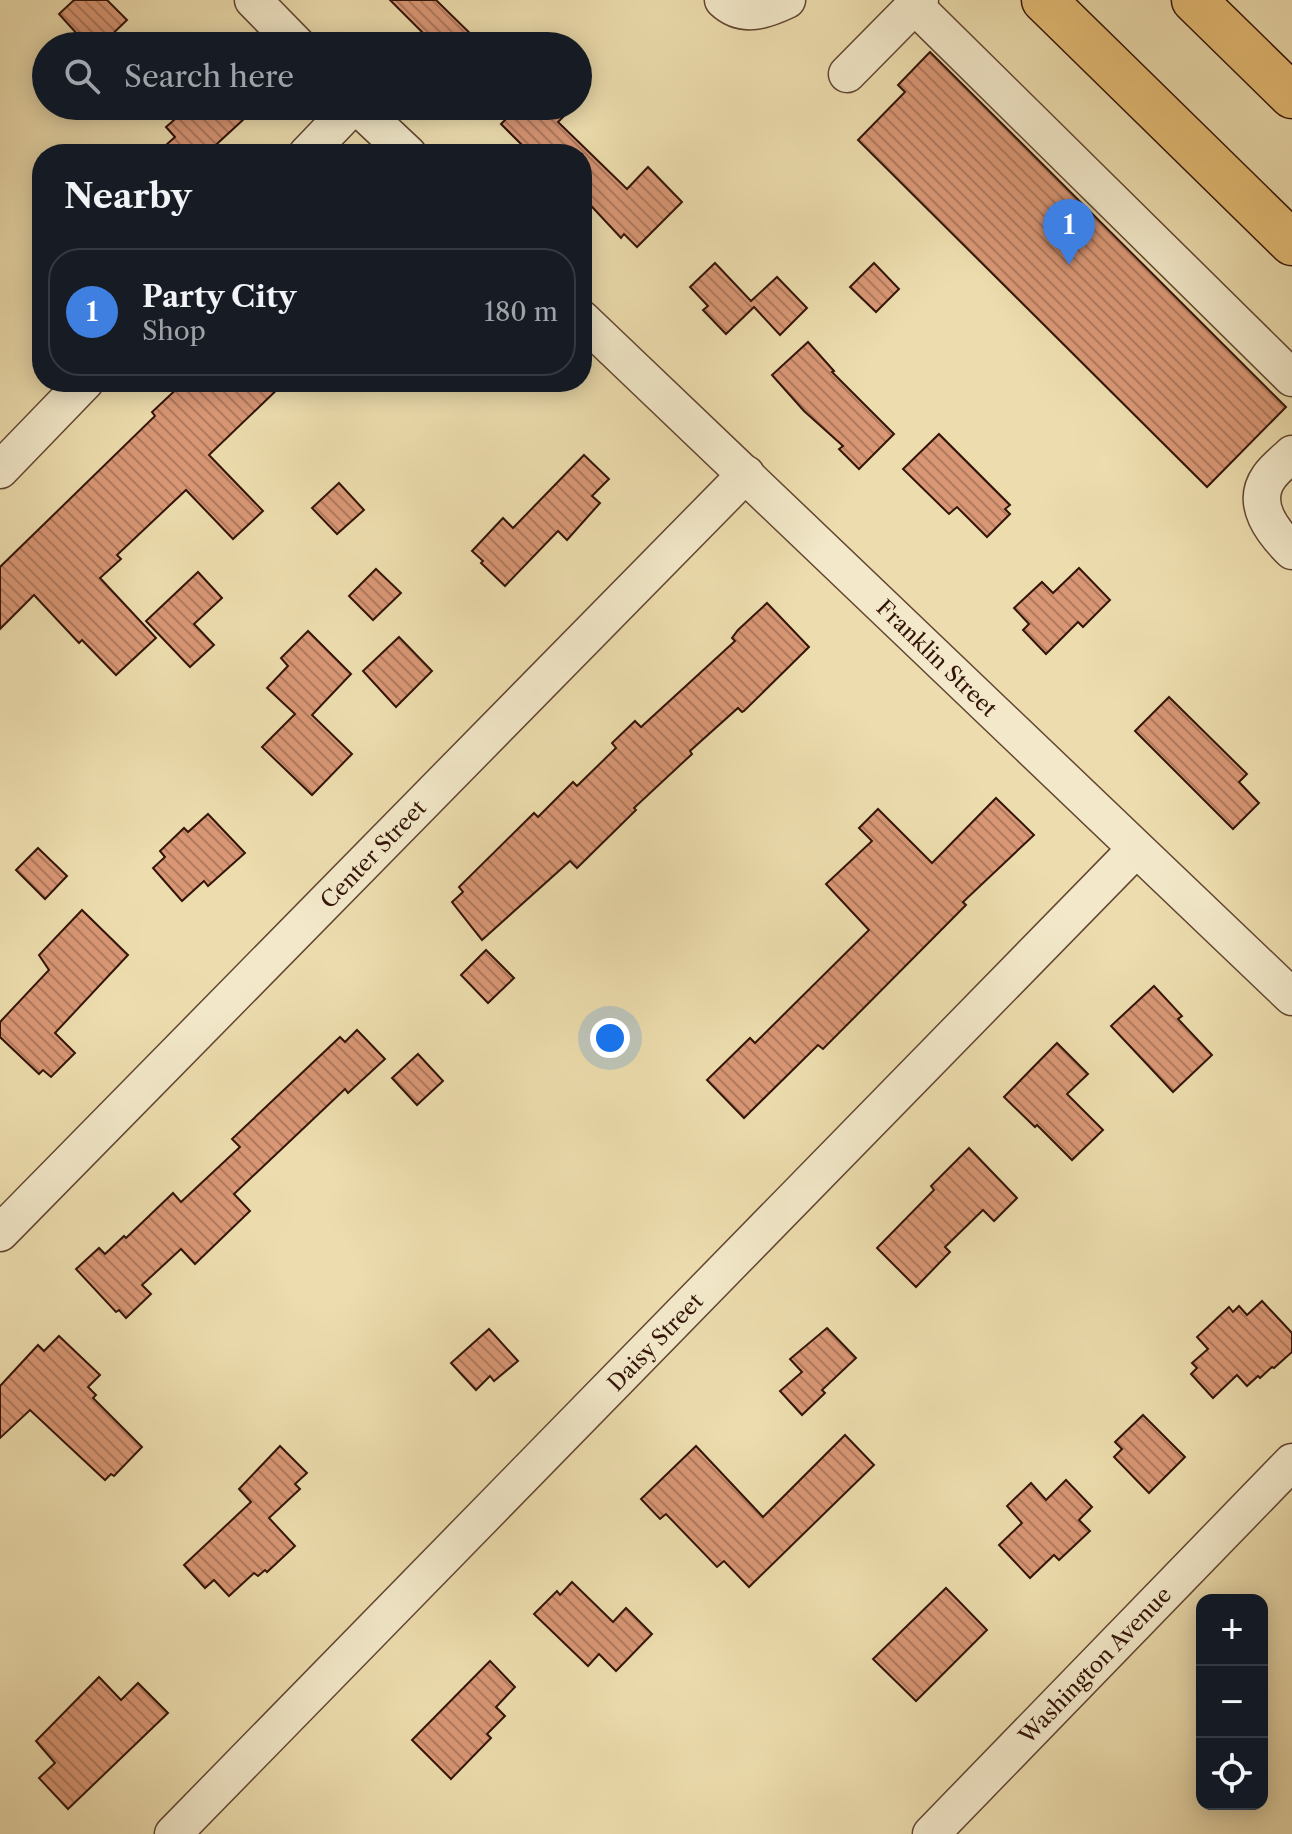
<!DOCTYPE html>
<meta charset="utf-8">
<style>
:root{--surface:#171b24;--page:#20242c;--text:#f1f3f6;--muted:#9ea1a6;--line:#363941;--accent:#c59692}
body{margin:0;font-family:"Libre Caslon Text",serif;background:var(--page);color:var(--text)}
.controls{position:absolute;right:24px;bottom:24px;display:grid;overflow:hidden;border-radius:16px;box-shadow:0 4px 20px #0003}
.controls button{width:72px;height:72px;display:grid;place-items:center;padding:0;border:0;border-bottom:2px solid var(--line);background:var(--surface);color:var(--text);font:40px sans-serif}
.you{position:absolute;left:610px;top:1038px;width:28px;height:28px;margin:-20px;border:6px solid #fff;border-radius:50%;background:#1a73e8;box-shadow:0 0 0 12px #1a73e833}
.badge{display:grid;place-items:center;width:52px;height:52px;border-radius:50%;background:var(--accent);color:#fff;font-size:26px;font-weight:700}
.pin{position:absolute;translate:-50% -66px;filter:drop-shadow(0 2px 4px #0008)}
.pin::after{content:'';position:absolute;top:42px;width:28px;height:24px;background:inherit;clip-path:polygon(0 0,100% 0,50% 100%)}
.list{margin:0;padding:0;list-style:none}
h2{display:flex;justify-content:space-between;align-items:center;height:104px;margin:0;padding:0 32px;font-size:34px}
h2 small{font-size:26px;font-weight:400;color:var(--muted)}
.list li{display:grid;grid-template-columns:52px 1fr auto;gap:24px;align-items:center;box-sizing:border-box;height:128px;margin:0 16px 16px;padding:0 16px;border:2px solid var(--line);border-radius:32px}
.list b{display:block;font-size:30px;white-space:nowrap}
.list p{margin:0;font-size:26px;white-space:nowrap;color:var(--muted)}
.list em{font-size:26px;font-style:normal;color:var(--muted)}
.icon{flex:none;width:44px;height:44px;fill:none;stroke:currentColor;stroke-width:2;stroke-linecap:round;stroke-linejoin:round}
.map{position:relative;flex:none;width:1292px;height:1834px;overflow:hidden}
.search{position:absolute;background:var(--surface);box-shadow:0 4px 20px #0003;left:32px;top:32px;width:560px;height:88px;display:flex;align-items:center;gap:20px;box-sizing:border-box;padding:0 28px;border-radius:44px;color:var(--muted);font-size:30px}
.panel{position:absolute;background:var(--surface);box-shadow:0 4px 20px #0003;left:32px;top:144px;width:560px;height:248px;border-radius:32px}
.map>svg:first-child{display:block}
</style>
<div class="map">
<svg width="1292" height="1834" viewBox="0 0 1292 1834">
<defs>
<pattern id="building-back-hatch" width="6" height="6" patternUnits="userSpaceOnUse" patternTransform="scale(2)"><rect width="6" height="6" fill="#d99775"/><path d="M-1 5l2 2M0 0l6 6M5-1l2 2" fill="none" stroke="#b17a5e"/></pattern>
</defs>
<rect width="100%" height="100%" fill="#edddae"/>
<filter id="stains"><feTurbulence type="fractalNoise" baseFrequency=".0025" numOctaves="4"/><feColorMatrix values="0 0 0 0 .2 0 0 0 0 .09 0 0 0 0 .02 0 0 0 .5 -.17"/></filter>
<radialGradient id="worn" r=".72"><stop offset=".6" stop-color="#630" stop-opacity="0"/><stop offset="1" stop-color="#630" stop-opacity=".3"/></radialGradient>
<!-- building -->
<g fill="url(#building-back-hatch)" stroke="#331408" stroke-width="2">
<polygon points="74,0 107,0 127,20 100,46 88,46 59,14"/>
<polygon points="390,0 436,0 483,46 436,46"/>
<polygon points="930,52 1286,407 1207,487 858,140 905,92 898,85"/>
<polygon points="160,106 258,106 206,154 156,154 175,137 166,127 174,120"/>
<polygon points="491,106 574,106 558,122 627,189 648,167 682,202 637,247 624,234 621,238 582,196 582,154 531,154 501,124 505,120"/>
<polygon points="715,263 751,301 777,277 807,308 780,335 754,307 726,334 703,310 708,306 690,287"/>
<polygon points="874,263 899,289 876,312 850,287"/>
<polygon points="808,342 834,371 832,372 894,434 859,469 839,449 843,446 804,411 772,375"/>
<polygon points="184,382 285,382 209,455 263,511 233,539 186,490 117,555 121,559 100,578 156,638 116,675 82,640 79,643 34,595 0,629 0,567 155,416 152,412"/>
<polygon points="939,434 1010,505 1005,509 1010,514 987,537 957,507 949,514 903,469"/>
<polygon points="584,455 609,479 592,496 600,503 567,540 558,531 505,586 481,563 483,561 472,551 503,518 513,528"/>
<polygon points="339,483 364,510 337,534 312,508"/>
<polygon points="1079,568 1110,600 1083,627 1078,622 1046,654 1023,630 1029,624 1014,608 1042,582 1053,593"/>
<polygon points="376,569 401,593 373,620 349,596"/>
<polygon points="198,572 222,598 194,624 214,645 190,667 146,621"/>
<polygon points="767,603 809,647 744,711 742,712 738,708 690,751 692,754 634,808 636,810 577,868 570,861 482,940 452,902 463,892 459,887 534,813 538,817 573,782 577,786 616,748 612,743 635,721 641,727 735,641 732,638 738,630"/>
<polygon points="308,631 351,674 312,715 352,754 312,795 262,747 295,714 267,688 288,666 281,658"/>
<polygon points="399,637 432,671 396,707 363,671"/>
<polygon points="1169,697 1247,774 1239,782 1259,803 1233,829 1135,731"/>
<polygon points="996,798 1034,835 963,902 966,905 823,1049 818,1045 744,1118 707,1080 750,1038 755,1043 869,930 826,884 872,841 859,828 878,809 932,863"/>
<polygon points="208,814 245,853 208,886 204,881 182,901 153,868 165,857 160,851 184,828 188,832"/>
<polygon points="38,848 67,876 45,899 16,870"/>
<polygon points="82,910 128,955 55,1033 75,1053 51,1077 43,1070 39,1074 0,1037 0,1022 49,970 39,955"/>
<polygon points="486,950 514,978 488,1003 461,975"/>
<polygon points="1154,986 1182,1016 1178,1019 1212,1055 1173,1092 1111,1026"/>
<polygon points="357,1030 385,1059 348,1093 345,1089 234,1194 250,1211 195,1264 181,1249 142,1285 151,1294 126,1318 119,1310 116,1312 76,1269 99,1248 105,1254 124,1236 126,1238 173,1193 181,1202 240,1147 232,1139 340,1037 345,1042"/>
<polygon points="1057,1043 1088,1074 1067,1094 1103,1130 1072,1160 1037,1125 1035,1127 1004,1097"/>
<polygon points="418,1054 443,1081 417,1105 392,1078"/>
<polygon points="969,1148 1017,1198 994,1221 983,1210 945,1247 950,1252 916,1287 877,1248 934,1190 931,1186"/>
<polygon points="1262,1301 1292,1333 1292,1352 1274,1368 1272,1367 1260,1378 1258,1376 1247,1386 1237,1375 1213,1398 1191,1374 1197,1368 1192,1363 1208,1349 1197,1337 1229,1307 1233,1312 1239,1306 1247,1315"/>
<polygon points="827,1328 856,1358 822,1390 825,1393 802,1415 780,1391 802,1372 790,1359"/>
<polygon points="489,1329 518,1361 494,1381 490,1376 476,1390 451,1363"/>
<polygon points="59,1336 100,1375 88,1387 96,1395 93,1398 142,1447 114,1476 111,1474 105,1480 30,1410 0,1438 0,1386 38,1345 44,1351"/>
<polygon points="1143,1415 1185,1457 1149,1493 1114,1457 1122,1449 1115,1442"/>
<polygon points="845,1435 874,1465 749,1587 724,1561 717,1567 666,1514 660,1519 641,1499 696,1446 763,1517"/>
<polygon points="280,1446 307,1473 295,1484 300,1489 269,1518 295,1546 267,1572 265,1570 258,1576 254,1573 229,1596 214,1580 205,1588 184,1565 251,1502 239,1489"/>
<polygon points="1066,1480 1092,1507 1079,1520 1090,1531 1059,1560 1054,1555 1030,1578 999,1545 1022,1523 1007,1506 1031,1483 1046,1500"/>
<polygon points="572,1582 613,1622 626,1608 652,1634 616,1671 599,1654 588,1666 534,1614 557,1591 560,1595"/>
<polygon points="946,1588 987,1630 916,1701 873,1659"/>
<polygon points="490,1661 515,1687 496,1707 505,1716 487,1734 491,1738 451,1779 412,1740"/>
<polygon points="99,1677 121,1700 138,1683 168,1713 68,1809 39,1778 55,1763 36,1741"/>
</g>
<g fill="none" stroke-linecap="round" stroke-linejoin="round">
<defs>
<g id="minor">
<polyline points="253,0 298,46"/>
<path d="M 723,0 C 743,19 766,10 787,0"/>
<polyline points="914,5 1292,378"/>
<polyline points="847,74 920,0"/>
<polyline points="357,106 408,154"/>
<polyline points="307,154 353,106"/>
<polyline points="582,319 1292,997"/>
<path d="M 1292,454 C 1285,461 1275,468 1269,477 C 1250,504 1273,532 1292,551"/>
<polyline points="0,470 85,382"/>
<polyline points="0,1233 746,474"/>
<polyline points="173,1834 1136,849"/>
<polyline points="931,1834 1292,1462"/>
</g>
<polyline id="major" points="1044,0 1292,243"/>
<polyline id="highway" points="1194,0 1292,96"/>
</defs>
<!-- minor casing -->
<use href="#minor" stroke="#624632" stroke-width="39"/>
<!-- major casing -->
<use href="#major" stroke="#331408" stroke-width="47"/>
<!-- highway casing -->
<use href="#highway" stroke="#331408" stroke-width="47"/>
<!-- minor -->
<use href="#minor" stroke="#f3e9ca" stroke-width="36"/>
<!-- major -->
<use href="#major" stroke="#e6be77" stroke-width="44"/>
<!-- highway -->
<use href="#highway" stroke="#e6be77" stroke-width="44"/>
</g>
<g text-anchor="middle" stroke-width="6" stroke-linejoin="round" paint-order="stroke">
<!-- street labels -->
<g font-size="22" fill="#331408" stroke="#f3e9ca">
<text transform="translate(937 658) rotate(44)" y="8">Franklin Street</text>
<text transform="translate(373 854) rotate(-46)" y="8">Center Street</text>
<text transform="translate(655 1342) rotate(-46)" y="8">Daisy Street</text>
<text transform="translate(1095 1665) rotate(-46)" y="8">Washington Avenue</text>
</g>
</g>
<rect width="100%" height="100%" filter="url(#stains)"/>
<rect width="100%" height="100%" fill="url(#worn)"/>
</svg>
<div class="controls">
<button>+</button>
<button>−</button>
<button><svg class="icon" aria-label="locate" viewBox="0 0 24 24"><circle cx="12" cy="12" r="6"/><path d="M12 2v4M12 18v4M2 12h4M18 12h4"/></svg></button>
</div>
<div class="you"></div>
<div class="pin badge" style="left:1069px;top:265px;background:#3f7fe0">1</div>
<div class="search"><svg class="icon" aria-label="search" viewBox="0 0 24 24"><circle cx="10" cy="10" r="6"/><path d="M15 15l6 6"/></svg>Search here</div>
<section class="panel">
<h2>Nearby<small></small></h2>
<ul class="list">
<li><span class="badge" style="background:#3f7fe0">1</span><div><b>Party City</b><p>Shop</p></div><em>180 m</em></li>
</ul>
</section>
</div>
